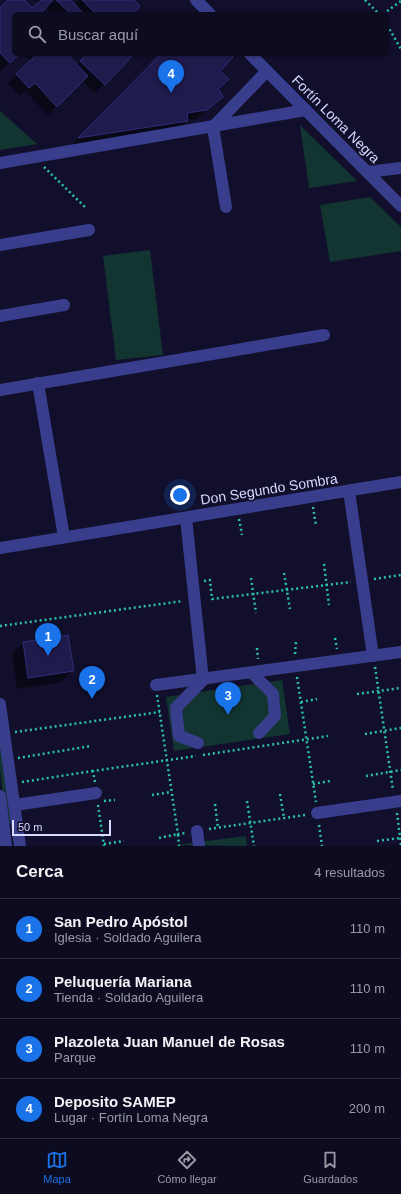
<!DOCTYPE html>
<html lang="es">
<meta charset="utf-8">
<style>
:root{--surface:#0d0b20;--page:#1b192d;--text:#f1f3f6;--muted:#9a9ba5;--line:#2d2b3e;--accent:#1a73e8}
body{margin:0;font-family:Helvetica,sans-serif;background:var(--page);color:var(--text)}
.scale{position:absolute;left:12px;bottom:10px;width:99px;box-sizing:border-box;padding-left:4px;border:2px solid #dad9ff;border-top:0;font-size:11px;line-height:14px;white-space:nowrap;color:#dad9ff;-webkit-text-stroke:3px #110f2b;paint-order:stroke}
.you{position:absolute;left:180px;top:495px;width:14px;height:14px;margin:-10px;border:3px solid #fff;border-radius:50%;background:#1a73e8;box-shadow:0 0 0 6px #1a73e833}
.badge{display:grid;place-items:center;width:26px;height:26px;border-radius:50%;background:var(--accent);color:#fff;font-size:13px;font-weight:700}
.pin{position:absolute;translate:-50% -33px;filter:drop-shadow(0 1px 2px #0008)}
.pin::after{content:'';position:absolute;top:21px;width:14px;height:12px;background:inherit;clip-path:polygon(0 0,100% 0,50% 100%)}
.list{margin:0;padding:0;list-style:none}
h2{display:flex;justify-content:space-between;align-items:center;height:52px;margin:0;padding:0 16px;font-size:17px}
h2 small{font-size:13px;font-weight:400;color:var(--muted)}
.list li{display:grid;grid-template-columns:26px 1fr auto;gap:12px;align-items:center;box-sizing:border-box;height:60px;padding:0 16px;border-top:1px solid var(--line)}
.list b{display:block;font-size:15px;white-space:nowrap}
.list p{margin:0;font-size:13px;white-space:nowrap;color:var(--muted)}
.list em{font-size:13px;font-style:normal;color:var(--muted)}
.icon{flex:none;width:22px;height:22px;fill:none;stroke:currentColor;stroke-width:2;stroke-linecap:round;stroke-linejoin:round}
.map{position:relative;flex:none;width:401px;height:846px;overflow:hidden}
.search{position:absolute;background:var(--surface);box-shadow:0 1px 3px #0004;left:12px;right:12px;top:12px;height:44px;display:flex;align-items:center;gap:10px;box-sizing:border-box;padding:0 14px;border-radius:6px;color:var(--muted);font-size:15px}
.sheet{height:292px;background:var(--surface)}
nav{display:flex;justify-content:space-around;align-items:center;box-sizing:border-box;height:56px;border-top:1px solid var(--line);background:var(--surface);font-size:11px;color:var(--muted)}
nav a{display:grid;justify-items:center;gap:2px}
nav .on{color:var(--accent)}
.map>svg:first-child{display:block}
</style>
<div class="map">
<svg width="401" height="846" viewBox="0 0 401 846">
<rect width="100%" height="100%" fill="#110f2b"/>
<!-- green -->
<g fill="#123531">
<polygon points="0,111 37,144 0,150"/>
<polygon points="300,125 357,181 309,188"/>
<polygon points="370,197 401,227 401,251 330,262 320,205"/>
<polygon points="150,250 163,355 116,360 103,256"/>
<polygon points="282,680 290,734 174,751 166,697"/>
<polygon points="0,734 12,823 7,824 0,770"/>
<polygon points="246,836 247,846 176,845"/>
</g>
<!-- shadow -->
<g fill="#0007">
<polygon points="10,0 23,0 32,9 38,4 35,0 69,0 74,5 78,0 132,0 131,14 53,14 45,7 38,14 14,14 14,54 19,54 0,71 0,9"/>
<polygon points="24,54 54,54 57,57 60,54 72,54 69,57 77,65 87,54 133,54 95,93 82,80 48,115 25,91 20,96 8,83 31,61"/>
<polygon points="162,54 229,54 218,71 217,89 212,106 197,119 187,121 178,129 71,146"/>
<polygon points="23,643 72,670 61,682 17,689 12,654"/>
</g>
<!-- building -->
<g fill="#201b4d" stroke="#332b7a">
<polygon points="8,0 25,0 32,8 41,0 53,0 40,14 14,14 14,54 20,54 10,63 0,53 0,8"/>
<polygon points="56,0 71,0 84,14 71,14"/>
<polygon points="82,0 134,0 140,6 133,14 96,14"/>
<polygon points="37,54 56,54 58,56 60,54 73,54 70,57 88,76 57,107 35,83 29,88 16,74"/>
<polygon points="86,54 134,54 105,85 80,61"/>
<polygon points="161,54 230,54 233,57 220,71 229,79 218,89 223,97 207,110 187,113 188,121 78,138"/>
<polygon points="68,635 74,671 28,678 23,642"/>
</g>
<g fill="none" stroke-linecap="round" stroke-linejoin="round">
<!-- path -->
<g stroke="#2ac2aa" stroke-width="2.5" stroke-dasharray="2 3" stroke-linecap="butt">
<polyline points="365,0 379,14"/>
<polyline points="383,14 401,1"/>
<polyline points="387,25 401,49"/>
<polyline points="44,167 85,207"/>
<polyline points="313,507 316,526"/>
<polyline points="239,519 242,535"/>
<polyline points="324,564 329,605"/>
<polyline points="284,573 290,609"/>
<polyline points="251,578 256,613"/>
<polyline points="374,579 401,575"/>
<polyline points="204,581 210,580 212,599 351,582"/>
<polyline points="0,626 183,601"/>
<polyline points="335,638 337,649"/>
<polyline points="257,648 258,659"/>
<polyline points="295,654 296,642"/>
<polyline points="375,667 393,790"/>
<polyline points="297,677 316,802"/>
<polyline points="357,694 401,688"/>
<polyline points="157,695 178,834 186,833"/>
<polyline points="301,702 317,699"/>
<polyline points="15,732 160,712"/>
<polyline points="365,734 401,728"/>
<polyline points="203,755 328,736"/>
<polyline points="18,758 91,746"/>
<polyline points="366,776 401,770"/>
<polyline points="22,782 93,771"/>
<polyline points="95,782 93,771 196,756"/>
<polyline points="313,784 330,781"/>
<polyline points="280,794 284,818"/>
<polyline points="152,795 171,792"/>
<polyline points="104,801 115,800"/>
<polyline points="247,801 254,846"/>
<polyline points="215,804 218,828"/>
<polyline points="98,805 104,846"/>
<polyline points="397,813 401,845"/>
<polyline points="319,825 322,846"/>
<polyline points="209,829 305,815"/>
<polyline points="159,838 178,834 179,846"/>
<polyline points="377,841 400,838"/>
<polyline points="104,844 124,841"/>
</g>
<!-- minor -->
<g stroke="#383d8c" stroke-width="12">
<polyline points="196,0 210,14"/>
<polyline points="250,54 401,206"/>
<polyline points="0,163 306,110"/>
<polyline points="367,172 401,168"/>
<polyline points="226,207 213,127 267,71"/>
<polyline points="0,245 89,230"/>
<polyline points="0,316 64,305"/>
<polyline points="38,383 64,537"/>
<polyline points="0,390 324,335"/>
<polyline points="349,491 373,656"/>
<polyline points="186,518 203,680 176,708 179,736 198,743"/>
<polyline points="0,548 401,482"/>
<polyline points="252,673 273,694 275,716 259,733"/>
<polyline points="156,685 401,652"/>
<polyline points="0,704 20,846"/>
<polyline points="0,796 6,846"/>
<polyline points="15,805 96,793"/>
<polyline points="317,813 401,801"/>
<polyline points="197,831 199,846"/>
</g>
</g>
<g text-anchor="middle" stroke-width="3.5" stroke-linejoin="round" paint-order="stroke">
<!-- street labels -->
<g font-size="14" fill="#dad9ff" stroke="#110f2b">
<text transform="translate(336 119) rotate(45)" y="5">Fortín Loma Negra</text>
<text transform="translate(269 489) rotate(-9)" y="5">Don Segundo Sombra</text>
</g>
</g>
</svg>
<div class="scale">50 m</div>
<div class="you"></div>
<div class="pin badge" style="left:48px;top:656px">1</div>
<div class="pin badge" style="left:92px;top:699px">2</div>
<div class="pin badge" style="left:228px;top:715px">3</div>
<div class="pin badge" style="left:171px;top:93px">4</div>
<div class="search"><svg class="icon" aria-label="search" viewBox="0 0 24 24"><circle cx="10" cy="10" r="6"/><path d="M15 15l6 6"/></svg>Buscar aquí</div>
</div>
<section class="sheet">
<h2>Cerca<small>4 resultados</small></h2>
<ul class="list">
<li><span class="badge">1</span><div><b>San Pedro Apóstol</b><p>Iglesia · Soldado Aguilera</p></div><em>110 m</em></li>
<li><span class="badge">2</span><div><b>Peluquería Mariana</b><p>Tienda · Soldado Aguilera</p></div><em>110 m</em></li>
<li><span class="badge">3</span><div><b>Plazoleta Juan Manuel de Rosas</b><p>Parque</p></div><em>110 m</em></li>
<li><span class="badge">4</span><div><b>Deposito SAMEP</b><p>Lugar · Fortín Loma Negra</p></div><em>200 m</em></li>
</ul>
</section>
<nav>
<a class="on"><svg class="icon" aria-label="map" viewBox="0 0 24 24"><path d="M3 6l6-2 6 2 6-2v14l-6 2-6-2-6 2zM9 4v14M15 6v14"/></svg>Mapa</a>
<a><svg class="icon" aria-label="directions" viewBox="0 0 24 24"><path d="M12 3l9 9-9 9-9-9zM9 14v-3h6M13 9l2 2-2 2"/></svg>Cómo llegar</a>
<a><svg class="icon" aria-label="saved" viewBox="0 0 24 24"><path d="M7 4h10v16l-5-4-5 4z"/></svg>Guardados</a>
</nav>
